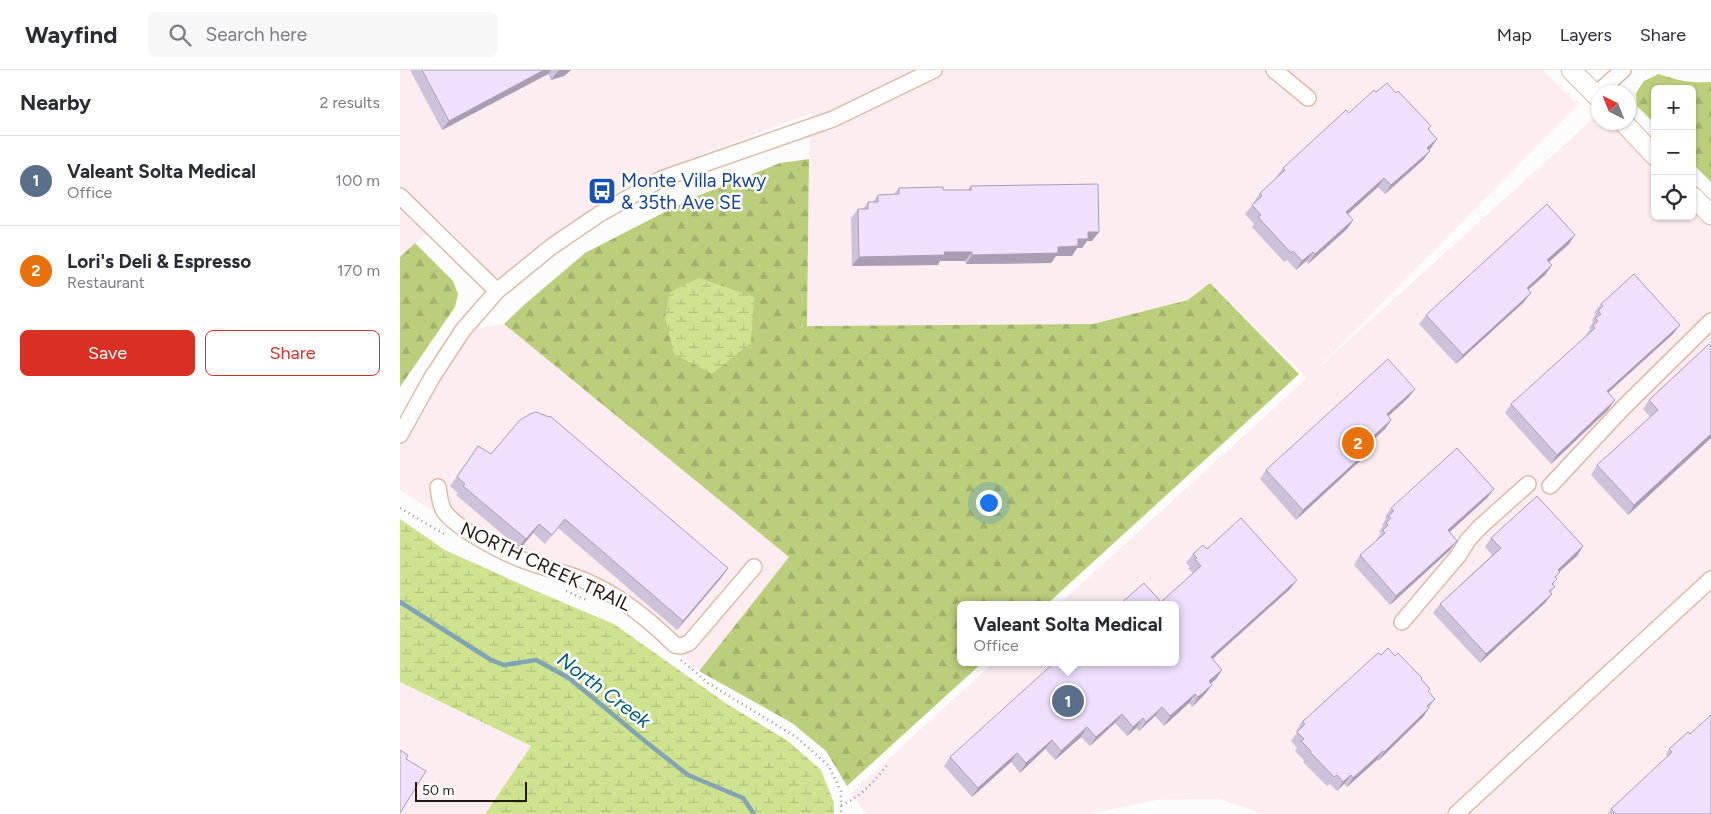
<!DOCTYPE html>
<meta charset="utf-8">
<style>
:root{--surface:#fff;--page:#f7f7f7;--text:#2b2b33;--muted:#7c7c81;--line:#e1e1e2;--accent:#d93025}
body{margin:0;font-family:Figtree,sans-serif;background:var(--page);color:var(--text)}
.controls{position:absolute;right:15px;top:15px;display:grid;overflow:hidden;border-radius:8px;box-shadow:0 1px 4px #0004}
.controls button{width:45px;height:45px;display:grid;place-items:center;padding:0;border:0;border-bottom:1px solid var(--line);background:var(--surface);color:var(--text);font:25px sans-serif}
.compass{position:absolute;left:1191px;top:15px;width:45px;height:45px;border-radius:50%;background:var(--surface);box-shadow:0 1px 4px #0004;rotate:317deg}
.scale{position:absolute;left:15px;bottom:12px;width:112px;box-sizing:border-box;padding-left:5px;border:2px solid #261913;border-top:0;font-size:14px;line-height:18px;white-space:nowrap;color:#261913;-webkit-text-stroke:4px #fff;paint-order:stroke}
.you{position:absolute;left:588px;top:432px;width:18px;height:18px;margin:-12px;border:4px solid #fff;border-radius:50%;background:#1a73e8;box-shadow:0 0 0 8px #1a73e833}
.badge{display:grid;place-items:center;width:32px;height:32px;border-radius:50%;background:var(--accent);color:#fff;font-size:16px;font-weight:700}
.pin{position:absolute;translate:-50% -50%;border:2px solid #fff;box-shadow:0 1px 5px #0006}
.popup{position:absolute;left:557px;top:531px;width:222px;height:65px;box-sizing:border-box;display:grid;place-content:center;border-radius:8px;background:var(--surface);filter:drop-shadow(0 1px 4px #0005);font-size:16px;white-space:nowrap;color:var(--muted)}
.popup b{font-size:19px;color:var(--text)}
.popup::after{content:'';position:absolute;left:50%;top:100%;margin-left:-10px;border:10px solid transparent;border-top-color:var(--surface)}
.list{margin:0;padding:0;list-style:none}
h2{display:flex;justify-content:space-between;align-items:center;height:65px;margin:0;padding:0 20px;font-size:21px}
h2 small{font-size:16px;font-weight:400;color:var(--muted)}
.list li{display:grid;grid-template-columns:32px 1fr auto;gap:15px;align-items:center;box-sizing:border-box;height:90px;padding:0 20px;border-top:1px solid var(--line)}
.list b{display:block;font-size:19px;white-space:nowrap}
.list p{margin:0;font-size:16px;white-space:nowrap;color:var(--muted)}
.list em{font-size:16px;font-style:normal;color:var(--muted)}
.actions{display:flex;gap:10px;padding:15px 20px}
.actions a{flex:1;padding:11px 0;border:1px solid var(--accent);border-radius:8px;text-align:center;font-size:18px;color:var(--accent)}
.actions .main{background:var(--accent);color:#fff}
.icon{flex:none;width:28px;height:28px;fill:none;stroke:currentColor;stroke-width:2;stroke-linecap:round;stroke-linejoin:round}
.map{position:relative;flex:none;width:1311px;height:744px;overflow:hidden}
header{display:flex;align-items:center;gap:30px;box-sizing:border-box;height:70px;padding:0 25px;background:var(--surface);border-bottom:1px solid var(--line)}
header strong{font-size:24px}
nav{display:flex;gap:28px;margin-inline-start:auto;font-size:18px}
.search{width:350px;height:45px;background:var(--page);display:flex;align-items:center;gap:12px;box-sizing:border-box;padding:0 18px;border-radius:8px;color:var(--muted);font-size:19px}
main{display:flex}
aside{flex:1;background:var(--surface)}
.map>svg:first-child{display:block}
</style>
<header>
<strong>Wayfind</strong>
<div class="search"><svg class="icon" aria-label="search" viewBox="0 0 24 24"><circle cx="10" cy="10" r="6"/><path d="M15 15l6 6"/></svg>Search here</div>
<nav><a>Map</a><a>Layers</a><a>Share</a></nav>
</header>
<main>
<aside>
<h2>Nearby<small>2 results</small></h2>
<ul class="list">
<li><span class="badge" style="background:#5c6f8a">1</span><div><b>Valeant Solta Medical</b><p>Office</p></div><em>100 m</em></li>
<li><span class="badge" style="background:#e8710a">2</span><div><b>Lori's Deli &amp; Espresso</b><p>Restaurant</p></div><em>170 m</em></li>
</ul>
<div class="actions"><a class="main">Save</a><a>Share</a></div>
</aside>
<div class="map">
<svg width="1311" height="744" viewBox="0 0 1311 744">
<defs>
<pattern id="forest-firs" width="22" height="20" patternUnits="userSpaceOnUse" patternTransform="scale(1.25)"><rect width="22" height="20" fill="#bbce7c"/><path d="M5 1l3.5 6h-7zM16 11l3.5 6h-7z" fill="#a1b06a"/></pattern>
<pattern id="wetland-marsh" width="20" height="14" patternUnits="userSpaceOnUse" patternTransform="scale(1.25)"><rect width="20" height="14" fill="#cee290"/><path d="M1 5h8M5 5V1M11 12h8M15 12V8" fill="none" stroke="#b1c17b"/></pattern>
</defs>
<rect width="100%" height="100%" fill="#fcfcfc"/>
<!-- commercial -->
<g fill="#fdedf1">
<polygon points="0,0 1143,0 1178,35 917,299 1198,44 1198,52 1223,53 1255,86 1255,146 1292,146 1292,126 1311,145 1311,744 864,744 819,729 756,730 689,744 466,744 451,723 594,592 776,592 776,535 658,535 907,308 810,213 788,230 693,254 407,256 409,89 411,43 237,109 97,209 40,151 0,187"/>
<polygon points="104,254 389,487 299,601 224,536 120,496 0,420 0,365 63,260"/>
<polygon points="0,612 131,676 85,744 0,744"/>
</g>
<!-- forest -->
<g fill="url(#forest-firs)">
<path d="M 1259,4 C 1278,11 1291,13 1311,12 L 1311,112 L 1292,93 L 1292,19 L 1255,19 L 1255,54 L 1237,36 L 1236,23 L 1244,11 Z"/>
<polygon points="409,89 407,256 693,254 788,230 810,213 899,304 646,535 560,535 560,592 583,592 447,716 426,681 392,653 299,601 389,487 104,254 125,234 185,183 290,129 380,93"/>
<polygon points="15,173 53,211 58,224 55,237 0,317 0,187"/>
</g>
<!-- wetland -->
<g fill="url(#wetland-marsh)">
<polygon points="299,208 354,227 351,273 312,304 274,284 265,247 270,222"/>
<polygon points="0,449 45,480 136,521 214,554 327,634 388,671 421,700 434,733 434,744 85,744 131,676 0,612"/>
</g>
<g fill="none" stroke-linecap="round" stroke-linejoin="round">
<!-- stream -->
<polyline stroke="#80a4b1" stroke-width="4.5" points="0,532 91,590 104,595 136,590 169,608 246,672 288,705 343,728 354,744"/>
<defs>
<g id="minor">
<polyline points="874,0 908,28"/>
<polyline points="1196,24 1223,0"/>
<polyline points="0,126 97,221"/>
<polyline points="0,365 31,309 63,260 97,221 151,177 198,145 261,109 433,49 534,0"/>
<polyline points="1150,416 1222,339 1311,251"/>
<path d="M 38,417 C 39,424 40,433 43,439 C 51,456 104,483 123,490 C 146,499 170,503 192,514 C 224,529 249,550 275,575 L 281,576 L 289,573 L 354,497"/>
<polyline points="1002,552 1058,486 1068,470 1080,457 1128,414"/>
<polyline points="1056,744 1311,509"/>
</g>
<g id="major">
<polyline points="1171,0 1198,27"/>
<polyline points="1223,52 1255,86"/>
<polyline points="1292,126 1311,145"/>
</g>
</defs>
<!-- minor casing -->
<use href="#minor" stroke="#debba9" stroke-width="18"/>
<!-- major casing -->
<use href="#major" stroke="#debba9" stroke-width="21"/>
<!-- path -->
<g stroke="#9c9693" stroke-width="2.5" stroke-dasharray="1 4" stroke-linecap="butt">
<polyline points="0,438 44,464"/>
<polyline points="166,521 187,530"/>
<polyline points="281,590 308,613 396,667 428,695 441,721 441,744"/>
<path d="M 441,735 C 462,727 474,711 488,694"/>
</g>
<!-- minor -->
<use href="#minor" stroke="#fff" stroke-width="15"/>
<!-- major -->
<use href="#major" stroke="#fff" stroke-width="19"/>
</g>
<!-- wall -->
<g fill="#cec1da">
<polygon points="10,0 171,0 164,6 151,10 148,4 42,60"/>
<polygon points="976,22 996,23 1031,56 1029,59 1037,69 1029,80 1023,90 985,124 978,117 948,144 953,150 947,159 908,194 906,191 896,200 887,190 884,192 852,157 854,154 845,144 854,133 853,133 860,123 877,108 876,107 883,98 949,43"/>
<polygon points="571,116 692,171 687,171 682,178 677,178 672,186 656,186 651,193 566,194 565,191 540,191 538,195 452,196 451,148 458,139 463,139 468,132 473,132 478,125 494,124 499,118 543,120 568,120"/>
<polygon points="1169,174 1149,192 1152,195 1145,205 1128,220 1124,232 1056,294 1019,254 1026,245"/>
<polygon points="1201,234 1280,255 1273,264 1208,323 1208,340 1151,394 1105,343 1111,334 1187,266 1186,265 1190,259 1189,258 1193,252 1192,250 1196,244 1194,243"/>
<polygon points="1015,319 1008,328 988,346 991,350 985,359 968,375 971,378 964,387 896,450 860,409 866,400"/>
<polygon points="1249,330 1311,368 1228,445 1191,405 1197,395 1250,347 1243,339"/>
<polygon points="78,376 91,384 328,498 321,508 277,560 158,458 145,474 133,463 120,479 56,425 58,423 50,416"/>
<polygon points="1087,428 1049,462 1050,480 990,535 954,495 960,485 977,470 977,469 981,463 979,462 983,456 982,455 986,449 985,447 991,438"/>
<polygon points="1091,468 1183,476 1177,486 1159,502 1156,508 1151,523 1145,533 1080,593 1033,543 1040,534 1092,485 1085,477"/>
<polygon points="807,479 897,510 890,519 813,589 822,600 816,609 810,613 812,615 805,624 792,637 789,633 764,656 755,646 739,661 736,658 727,666 715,653 690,676 681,667 655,690 645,679 620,703 611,692 572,727 544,696 550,687 761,532 793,503 788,498 790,497 786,493 793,484"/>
<polygon points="981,585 995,586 1021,609 1030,619 1028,622 1035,629 1023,647 978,691 977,690 947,717 944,714 937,721 930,714 927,716 903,692 904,690 895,681 897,678 891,671 897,662 896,661 902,652"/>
<polygon points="1290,664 1311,744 1208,744 1211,739 1268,686 1266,684 1269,679"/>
</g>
<!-- shaded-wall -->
<g fill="#a89db2">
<polygon points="144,0 151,0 148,4 42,60 49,51"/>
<polygon points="160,0 171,0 164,6 151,10 158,1"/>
<polygon points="1037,69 1031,78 1021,87 1027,78"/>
<polygon points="1030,81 1023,90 985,124 991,115"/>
<polygon points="984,108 978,117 940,151 946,142"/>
<polygon points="953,150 947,159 908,194 915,184"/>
<polygon points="688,162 699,162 692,171 687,171 682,178 677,178 672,186 656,186 651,193 566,194 572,185 658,177"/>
<polygon points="1175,165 1169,174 1141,199 1147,190"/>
<polygon points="544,182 572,182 565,191 540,191 538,195 452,196 459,187"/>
<polygon points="913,182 906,191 896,200 902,191"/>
<polygon points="1152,195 1145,205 1120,227 1127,218"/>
<polygon points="1131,223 1124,232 1056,294 1063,285"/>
<polygon points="1280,255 1273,264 1200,330 1207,321"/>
<polygon points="1015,319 1008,328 980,354 987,344"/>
<polygon points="1215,330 1208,340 1151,394 1157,385"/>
<polygon points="991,350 985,359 959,382 966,373"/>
<polygon points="1311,364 1311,368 1228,445 1234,435"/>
<polygon points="971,378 964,387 896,450 903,440"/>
<polygon points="1094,419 1087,428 1041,470 1048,460"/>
<polygon points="139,454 133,463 120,479 118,478 125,469"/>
<polygon points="1057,471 1050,480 990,535 996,526"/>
<polygon points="1183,476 1177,486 1151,509 1158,500"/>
<polygon points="328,498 321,508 277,560 283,551"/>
<polygon points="897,510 890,519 804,596 811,587"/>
<polygon points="1152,524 1145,533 1080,593 1086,584"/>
<polygon points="822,600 816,609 802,621 809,611"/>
<polygon points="812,615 805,624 792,637 798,627"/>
<polygon points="795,624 789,633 764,656 770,646"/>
<polygon points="762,637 755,646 739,661 746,652"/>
<polygon points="1029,638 1023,647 978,691 984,682"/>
<polygon points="722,644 715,653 690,676 696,667"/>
<polygon points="743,648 736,658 727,666 733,657"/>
<polygon points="687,657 681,667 655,690 661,681"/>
<polygon points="652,670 645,679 620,703 626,693"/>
<polygon points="983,681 977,690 947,717 953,708"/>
<polygon points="617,683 611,692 572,727 578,718"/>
<polygon points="951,705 944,714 937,721 943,712"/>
</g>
<!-- building -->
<g fill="#f0e0fe" stroke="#a89db2">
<polygon points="22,0 144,0 49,51"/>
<polygon points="987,13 996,23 998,21 1031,56 1028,59 1037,69 1027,78 1030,81 991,115 984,108 946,142 953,150 915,184 913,182 902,191 893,181 891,183 858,147 861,145 852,135 862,126 860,123 885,100 883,98 946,40 949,43 974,20 976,22"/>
<polygon points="698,114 699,162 688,162 688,169 678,169 678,176 658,177 658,183 572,185 572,182 544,182 545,185 459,187 458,139 468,139 468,132 478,132 478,125 499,124 499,118 543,117 543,120 571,120 571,116"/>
<polygon points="1147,134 1175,165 1147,190 1152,195 1127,218 1131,223 1063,285 1026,245"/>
<polygon points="1234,204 1280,255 1207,321 1215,330 1157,385 1111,334 1195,258 1193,255 1198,251 1195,248 1201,244 1198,241 1203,236 1201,234"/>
<polygon points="1309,274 1311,276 1311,364 1234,435 1197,395 1258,340 1249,330"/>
<polygon points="988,289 1015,319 987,344 991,350 966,373 971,378 903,440 866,400"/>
<polygon points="136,342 149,347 150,346 328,498 283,551 165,449 152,465 139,454 126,469 63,416 65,414 57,407 78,376 91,384 119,351 130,344"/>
<polygon points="1057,378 1094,419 1048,460 1057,471 996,526 960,485 985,463 983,460 988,455 986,453 991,448 988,446 994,441 991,438"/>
<polygon points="1137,426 1183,476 1158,500 1160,502 1155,507 1157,509 1152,514 1155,517 1149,521 1152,524 1086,584 1040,534 1101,478 1091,468"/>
<polygon points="841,448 897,510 811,587 822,600 809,611 812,615 798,627 795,624 770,646 762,637 746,652 743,648 733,657 722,644 696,667 687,657 661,681 652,670 626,693 617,683 578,718 550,687 655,592 776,592 776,535 719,535 744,513 761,532 801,496 795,489 797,488 793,484 803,475 807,479"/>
<polygon points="988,578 995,586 998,583 1022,608 1021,609 1030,619 1028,621 1035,629 1027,636 1029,638 984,682 983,681 953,708 951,705 943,712 937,705 934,707 910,682 911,681 901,671 904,669 897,662 905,654 902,652 978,583 981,585"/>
<polygon points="1311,645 1311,744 1216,744 1211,739 1272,682 1269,679 1288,662 1290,664"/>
<polygon points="0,680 8,685 6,689 26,701 0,743"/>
</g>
<!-- icons -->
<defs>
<symbol id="bus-square" viewBox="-11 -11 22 22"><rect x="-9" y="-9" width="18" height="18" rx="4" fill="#1a4fb4" stroke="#fff"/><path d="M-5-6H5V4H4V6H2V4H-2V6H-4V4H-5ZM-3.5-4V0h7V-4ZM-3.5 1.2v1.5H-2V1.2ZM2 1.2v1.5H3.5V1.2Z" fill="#fff"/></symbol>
</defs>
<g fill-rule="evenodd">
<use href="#bus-square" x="186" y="105" width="32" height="32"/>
</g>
<g text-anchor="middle" stroke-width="5" stroke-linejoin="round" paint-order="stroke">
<!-- transit labels -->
<g font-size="19" fill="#164399" stroke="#fff" text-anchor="start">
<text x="221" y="117">Monte Villa Pkwy<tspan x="221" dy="22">&amp; 35th Ave SE</tspan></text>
</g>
<!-- street labels -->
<g font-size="19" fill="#261913" stroke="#fff">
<text transform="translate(146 496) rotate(25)" y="7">NORTH CREEK TRAIL</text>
</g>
<!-- water labels -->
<g font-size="20" font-style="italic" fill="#035e76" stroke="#fff">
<text transform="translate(204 620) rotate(37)" y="7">North Creek</text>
</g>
</g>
</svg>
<div class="controls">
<button>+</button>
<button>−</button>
<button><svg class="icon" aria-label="locate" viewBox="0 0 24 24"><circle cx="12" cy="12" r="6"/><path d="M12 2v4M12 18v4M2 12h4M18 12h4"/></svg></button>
</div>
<svg class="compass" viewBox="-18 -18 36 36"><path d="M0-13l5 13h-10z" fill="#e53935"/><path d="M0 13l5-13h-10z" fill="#7c7c81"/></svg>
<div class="scale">50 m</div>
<div class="you"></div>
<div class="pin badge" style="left:668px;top:631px;background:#5c6f8a">1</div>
<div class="popup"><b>Valeant Solta Medical</b>Office</div>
<div class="pin badge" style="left:958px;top:373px;background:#e8710a">2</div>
</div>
</main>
